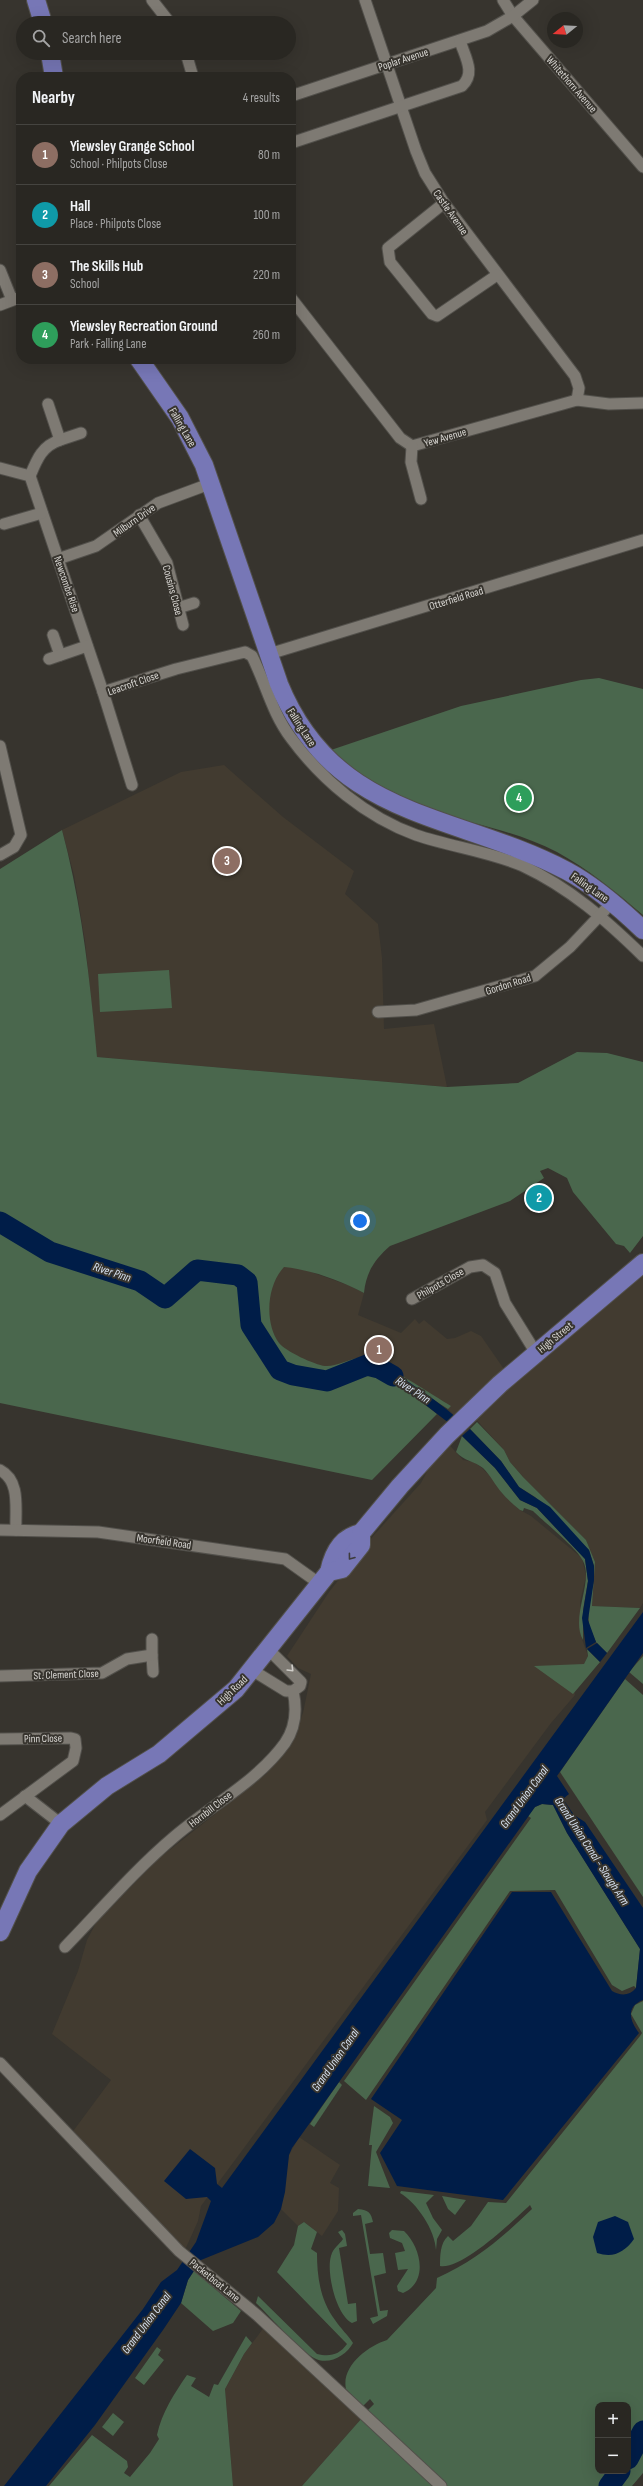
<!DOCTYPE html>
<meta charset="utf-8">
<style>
:root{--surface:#292722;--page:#35332f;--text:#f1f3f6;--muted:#a5a5a5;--line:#454440;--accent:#7ed153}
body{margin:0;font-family:"Sofia Sans Condensed",sans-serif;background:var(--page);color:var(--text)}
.controls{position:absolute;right:12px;bottom:12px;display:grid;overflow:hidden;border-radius:8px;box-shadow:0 4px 16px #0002}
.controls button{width:36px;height:36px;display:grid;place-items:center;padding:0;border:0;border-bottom:1px solid var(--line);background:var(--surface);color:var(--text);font:20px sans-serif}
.compass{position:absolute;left:547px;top:12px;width:36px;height:36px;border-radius:50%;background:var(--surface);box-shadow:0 4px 16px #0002;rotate:252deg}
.you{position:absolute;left:360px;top:1221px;width:14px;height:14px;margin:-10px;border:3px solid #fff;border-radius:50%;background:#1a73e8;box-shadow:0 0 0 6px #1a73e833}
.badge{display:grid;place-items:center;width:26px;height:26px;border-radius:50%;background:var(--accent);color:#fff;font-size:13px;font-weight:700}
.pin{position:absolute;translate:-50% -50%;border:2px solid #fff;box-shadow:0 1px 4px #0006}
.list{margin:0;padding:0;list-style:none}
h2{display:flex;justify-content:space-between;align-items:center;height:52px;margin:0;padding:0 16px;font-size:17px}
h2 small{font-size:13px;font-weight:400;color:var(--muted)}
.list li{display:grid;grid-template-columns:26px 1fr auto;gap:12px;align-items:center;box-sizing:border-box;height:60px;padding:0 16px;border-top:1px solid var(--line)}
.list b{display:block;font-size:15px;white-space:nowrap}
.list p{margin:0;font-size:13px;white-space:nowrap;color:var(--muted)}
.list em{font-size:13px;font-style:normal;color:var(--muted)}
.icon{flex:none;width:22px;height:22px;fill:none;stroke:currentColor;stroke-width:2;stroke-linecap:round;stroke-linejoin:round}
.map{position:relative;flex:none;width:643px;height:2486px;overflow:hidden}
.search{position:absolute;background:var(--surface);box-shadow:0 4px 16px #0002;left:16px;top:16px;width:280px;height:44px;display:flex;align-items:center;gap:10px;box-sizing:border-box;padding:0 14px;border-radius:22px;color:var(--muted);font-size:15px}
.panel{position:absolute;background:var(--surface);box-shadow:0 4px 16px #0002;left:16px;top:72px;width:280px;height:292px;border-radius:16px}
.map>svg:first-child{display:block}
</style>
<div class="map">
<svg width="643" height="2486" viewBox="0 0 643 2486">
<rect width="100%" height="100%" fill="#37342e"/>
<!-- built -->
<g fill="#423b30">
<polygon points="224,765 283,817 354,871 345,894 378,924 382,958 384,1029 434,1024 447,1087 97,1057 85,941 74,875 62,830 181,772"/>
<polygon points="280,1261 348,1285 364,1293 358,1315 401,1333 415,1319 419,1324 424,1320 447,1339 455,1338 471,1331 481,1336 508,1375 460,1421 448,1409 374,1363 368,1361 327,1380 293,1374 280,1369 258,1336"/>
<polygon points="643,1265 643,1603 640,1608 592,1606 595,1562 586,1540 523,1477 510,1462 504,1450 471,1414"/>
<polygon points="444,1439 463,1460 474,1462 482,1468 493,1479 502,1493 520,1510 531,1516 582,1558 586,1576 580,1602 582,1639 588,1656 584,1664 600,1662 574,1689 575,1695 551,1723 485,1812 487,1820 201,2206 198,2221 185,2250 71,2134 111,2080 52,2034 78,1971 87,1940 96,1923 158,1859 266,1774 281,1757 293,1739 303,1713 311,1674 298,1668 287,1656 329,1592 374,1535 421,1483"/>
<polygon points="299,2137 340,2165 330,2183 339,2188 338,2211 322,2236 304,2222 298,2226 281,2209 289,2155"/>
<polygon points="265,2326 362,2418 302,2486 233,2486 225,2389 244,2354"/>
</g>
<!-- green -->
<g fill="#4a674d">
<path d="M 599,678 L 643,689 L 643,915 C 616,892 588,869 557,852 C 503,824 439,820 384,793 C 364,782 346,764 328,751 L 461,706 L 581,680 Z"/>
<path d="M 62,830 C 82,905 90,980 97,1057 L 447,1087 L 518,1083 L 577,1052 L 607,1053 L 643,1062 L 643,1236 L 630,1253 L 624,1246 L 616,1244 L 573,1192 L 567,1178 L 548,1168 L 540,1171 L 544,1178 L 510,1201 L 390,1246 C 375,1259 366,1272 364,1293 C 339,1280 312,1270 284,1267 C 267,1285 264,1322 279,1343 C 285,1351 315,1365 325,1366 C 338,1367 352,1356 366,1358 C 382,1361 434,1396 451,1406 L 448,1409 L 394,1374 L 368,1361 L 327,1380 L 293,1374 L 280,1369 L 252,1324 L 248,1300 L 251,1325 L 280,1370 L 293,1375 L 327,1381 L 345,1372 L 367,1368 L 414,1396 L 437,1414 L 372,1480 L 0,1403 L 0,869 Z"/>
<polygon points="169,970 172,1008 100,1012 98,974"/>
<polygon points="477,1422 504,1450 510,1462 523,1477 586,1540 595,1562 592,1606 640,1608 607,1653 596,1642 589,1626 588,1609 594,1580 594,1566 589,1550 535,1497 519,1487 501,1461 470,1429"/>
<path d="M 462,1436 L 495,1468 L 520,1500 L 537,1508 L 585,1559 L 588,1581 L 583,1610 L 583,1640 C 570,1617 594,1582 583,1561 C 577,1548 544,1522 533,1511 L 524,1508 L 523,1511 L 520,1510 C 514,1505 507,1499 502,1493 C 495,1485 491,1476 483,1468 C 474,1461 464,1461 456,1452 Z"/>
<polygon points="587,1649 600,1662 573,1694 534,1666 584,1664 588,1656"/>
<polygon points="643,1656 643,1684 629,1672"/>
<polygon points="625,1679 643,1695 643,1897 560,1772"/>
<polygon points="542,1804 553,1805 567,1833 640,1949 636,1988 634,1986 622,1991 612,1985 555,1890 510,1891 366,2100 344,2081 531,1818 528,1816 535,1807"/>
<path d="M 643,2001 L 643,2429 L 639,2430 L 628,2453 L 628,2405 L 598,2405 L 598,2471 L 615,2471 L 609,2476 L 605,2486 L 447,2486 L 367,2411 L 374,2404 L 370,2399 L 363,2406 L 346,2389 C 341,2366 368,2346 387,2340 L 436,2288 L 437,2278 C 475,2261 503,2237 532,2209 L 530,2205 C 513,2221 462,2270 440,2266 C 440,2256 440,2243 448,2236 L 453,2241 L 471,2226 L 488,2202 L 506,2203 L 640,2036 L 642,2033 L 631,2014 L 635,2005 Z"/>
<polygon points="339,2082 342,2085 314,2127 310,2124"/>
<polygon points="374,2106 390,2117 393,2123 376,2152 390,2188 368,2186 372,2145 369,2145"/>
<path d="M 401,2191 L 434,2195 L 426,2203 L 433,2218 L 442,2230 L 437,2239 L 436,2250 C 435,2230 417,2203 400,2193 Z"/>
<polygon points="442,2196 466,2200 455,2215 448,2209"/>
<path d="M 358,2209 C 369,2210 371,2213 373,2222 L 365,2224 L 370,2254 L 383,2253 L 386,2273 L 374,2276 L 380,2311 L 388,2310 L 387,2316 L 373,2324 L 370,2318 L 378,2316 L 361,2215 L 353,2216 L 353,2213 Z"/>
<path d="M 304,2222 L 317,2232 L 311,2249 L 317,2253 C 317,2276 320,2300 335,2320 C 341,2329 348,2335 353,2343 C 346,2356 328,2366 314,2358 C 300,2351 269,2315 256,2303 L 258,2296 L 317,2354 C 330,2357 339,2355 347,2344 L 277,2272 L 294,2245 L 298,2226 Z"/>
<path d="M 342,2230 L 345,2234 L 347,2246 L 339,2248 L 348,2304 L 356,2303 L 357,2321 L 352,2323 C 336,2315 326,2272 331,2256 C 333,2248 339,2245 343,2239 L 338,2232 Z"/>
<path d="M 392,2230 L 404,2231 C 421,2247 429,2282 403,2293 L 398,2291 L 397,2286 L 408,2269 L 398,2270 L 395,2253 L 405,2251 L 402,2243 L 390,2238 L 389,2233 Z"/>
<polygon points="194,2271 241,2311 233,2323 213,2331 181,2303 188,2280"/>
<path d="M 246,2336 L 252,2343 L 244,2354 L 225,2389 L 233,2486 L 49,2486 L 92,2435 L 127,2461 L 128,2467 L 124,2473 L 130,2477 L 150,2453 L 159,2439 L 157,2435 C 162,2412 174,2394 187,2375 L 196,2378 L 191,2386 L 209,2397 L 214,2384 L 218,2385 Z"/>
<polygon points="157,2347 161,2350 158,2355 164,2360 144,2385 135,2378"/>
<polygon points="113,2413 124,2422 113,2436 102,2427"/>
<polygon points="362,2418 436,2486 302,2486"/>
<polygon points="643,2433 643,2473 632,2486 611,2486 622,2471 628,2471 628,2463"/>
</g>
<!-- water -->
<g fill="#001d48">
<path d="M 368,1361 C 393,1369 440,1402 460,1421 L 454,1427 L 414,1396 L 367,1368 Z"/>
<polygon points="470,1429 501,1461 519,1487 550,1507 589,1550 594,1566 594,1580 588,1620 596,1642 586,1648 582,1618 588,1581 585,1559 537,1508 520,1500 495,1468 462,1436"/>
<path d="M 643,1612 L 643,1653 L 557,1776 L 569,1794 L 563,1799 L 574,1815 L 585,1822 L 643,1908 L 643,2000 C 625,2007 630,2021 639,2033 L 503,2200 L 397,2186 L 380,2153 L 402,2120 L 371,2099 L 512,1892 L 551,1892 L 612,1991 C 621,1996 629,1996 636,1988 L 640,1949 L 567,1833 L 553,1805 L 542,1804 L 535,1807 L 292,2148 L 289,2155 L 285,2192 L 281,2209 L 274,2223 L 258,2237 L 201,2260 L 188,2280 L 181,2303 L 163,2330 L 95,2425 L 46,2486 L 4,2486 L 143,2309 L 161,2282 L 177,2270 L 196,2242 L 211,2201 L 207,2197 L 186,2199 L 164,2181 L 190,2149 L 215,2168 L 217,2184 L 222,2188 Z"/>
<polygon points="597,1643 607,1653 600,1662 587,1649"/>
<path d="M 615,2216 L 628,2222 L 634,2239 C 624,2253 613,2258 597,2253 L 593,2237 L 598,2222 Z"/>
</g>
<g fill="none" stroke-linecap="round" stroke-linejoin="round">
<!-- river -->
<g stroke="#001d48" stroke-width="21">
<polyline points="0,1222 50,1252 140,1281 165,1298 197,1270 238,1275 247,1282 251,1325 280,1370 293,1375 327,1381 367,1365 379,1368 393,1376"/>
<polyline points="628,2459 643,2431"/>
<polyline points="609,2486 620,2471"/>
</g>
<defs>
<g id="street">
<polyline points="152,0 170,23"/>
<polyline points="365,0 416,151 425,173 444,203 575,376 579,388 577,400"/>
<polyline points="503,0 513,16 643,167"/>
<polyline points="186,53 193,77"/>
<polyline points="291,96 487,31 513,16 533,0"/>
<path d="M 291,143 L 462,86 C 476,73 465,57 460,41"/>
<polyline points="444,203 388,248 390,262 432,314 437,316 497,275"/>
<polyline points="0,270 12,300"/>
<polyline points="291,298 400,438 412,446 577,400 609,404 643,403"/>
<polyline points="0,305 21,297"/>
<polyline points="60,440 81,433"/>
<polyline points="412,446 411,462 421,499"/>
<polyline points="0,468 30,476 103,692"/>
<path d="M 30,476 C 37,459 42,446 60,440 L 48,404"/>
<polyline points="139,515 167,563 183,625"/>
<polyline points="4,524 42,513"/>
<polyline points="58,559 96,546 158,503 212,483"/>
<polyline points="178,608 194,603"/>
<polyline points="53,635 60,655"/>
<polyline points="269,654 643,540"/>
<polyline points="49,659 87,646"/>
<polyline points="0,746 21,835 14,847 0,855"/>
<path d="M 132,785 L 103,692 L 176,669 L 245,652 L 252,656 C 266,684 272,713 291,738 C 322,780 366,817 416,835 C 451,847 488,851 523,866 C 570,888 606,920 643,956"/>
<polyline points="378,1012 416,1010 535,976 570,947 605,910"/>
<polyline points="412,1299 470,1267 483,1265 495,1273 505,1303 536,1353"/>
<path d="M 0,1470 C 21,1481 15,1509 16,1530"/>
<polyline points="0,1530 98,1532 285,1559 320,1584"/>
<polyline points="152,1655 153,1672"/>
<polyline points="252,1670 286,1691 293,1691 300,1686 301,1682 268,1649"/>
<polyline points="0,1676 102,1673 127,1659 152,1655 152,1639"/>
<polyline points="0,1739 71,1738 75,1739 76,1748 73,1761 0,1815"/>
<polyline points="25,1796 61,1824"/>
<path d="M 65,1947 C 101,1910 135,1870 174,1837 C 210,1806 257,1782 285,1743 C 296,1727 297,1709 293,1691"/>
<polyline points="0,2063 179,2251 257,2315 441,2486"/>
</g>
<g id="primary">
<polyline points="36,0 43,23"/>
<polyline points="50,53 54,77"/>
<path d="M 139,359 L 180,418 L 204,465 L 279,684 C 334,820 455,812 567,871 C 595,886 620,908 643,930"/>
<path d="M 329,1572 C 333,1553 341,1537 361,1533"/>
<polyline points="0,1932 28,1871 61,1824 107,1786 159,1754 236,1689 329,1572 342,1569 361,1545 361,1533 400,1486 447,1435 500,1384 643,1263"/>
</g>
</defs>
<!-- street casing -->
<use href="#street" stroke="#52504b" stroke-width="13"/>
<!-- primary casing -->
<use href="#primary" stroke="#52504b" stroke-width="20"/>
<!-- street -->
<use href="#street" stroke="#7e7a73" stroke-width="11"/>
<!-- primary -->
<use href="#primary" stroke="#7777b6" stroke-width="18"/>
</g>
<!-- one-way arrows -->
<defs><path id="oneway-chevron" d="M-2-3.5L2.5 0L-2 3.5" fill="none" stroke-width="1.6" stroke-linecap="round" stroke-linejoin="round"/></defs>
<use stroke="#3d3b3c" href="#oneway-chevron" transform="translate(351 1557) rotate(127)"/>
<use stroke="#d0cec9" href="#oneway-chevron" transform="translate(291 1669) rotate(45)"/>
<g text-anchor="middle" stroke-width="4" stroke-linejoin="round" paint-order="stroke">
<!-- street labels -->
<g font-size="11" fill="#d9d7d3" stroke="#37342e">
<text transform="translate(403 59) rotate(-18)" y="4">Poplar Avenue</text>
<text transform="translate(572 84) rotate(49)" y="4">Whitethorn Avenue</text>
<text transform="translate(451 212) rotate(55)" y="4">Castle Avenue</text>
<text transform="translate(183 427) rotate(60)" y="4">Falling Lane</text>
<text transform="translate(445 437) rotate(-16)" y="4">Yew Avenue</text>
<text transform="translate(134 520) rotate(-35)" y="4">Milburn Drive</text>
<text transform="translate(67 584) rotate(71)" y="4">Newcombe Rise</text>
<text transform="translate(173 590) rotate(75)" y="4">Cousins Close</text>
<text transform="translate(456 598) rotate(-17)" y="4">Otterfield Road</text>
<text transform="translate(133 683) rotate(-19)" y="4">Leacroft Close</text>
<text transform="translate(302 727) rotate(57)" y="4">Falling Lane</text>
<text transform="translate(590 887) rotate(35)" y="4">Falling Lane</text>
<text transform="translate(508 984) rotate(-18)" y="4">Gordon Road</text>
<text transform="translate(440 1283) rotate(-30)" y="4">Philpots Close</text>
<text transform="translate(555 1337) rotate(-40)" y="4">High Street</text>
<text transform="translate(164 1541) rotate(8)" y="4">Moorfield Road</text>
<text transform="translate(66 1674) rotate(-2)" y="4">St. Clement Close</text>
<text transform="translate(232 1690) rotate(-44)" y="4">High Road</text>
<text transform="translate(43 1738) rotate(-1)" y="4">Pinn Close</text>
<text transform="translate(210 1809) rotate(-38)" y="4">Hornbill Close</text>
<text transform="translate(215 2280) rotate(39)" y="4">Packetboat Lane</text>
</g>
<!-- water labels -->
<g font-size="12" font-style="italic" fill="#d8e3f2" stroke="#37342e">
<text transform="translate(112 1272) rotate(18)" y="4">River Pinn</text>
<text transform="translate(413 1390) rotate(33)" y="4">River Pinn</text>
<text transform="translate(524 1797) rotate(-54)" y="4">Grand Union Canal</text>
<text transform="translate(592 1851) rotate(57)" y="4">Grand Union Canal - Slough Arm</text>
<text transform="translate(335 2060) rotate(-55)" y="4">Grand Union Canal</text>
<text transform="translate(146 2323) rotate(-53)" y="4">Grand Union Canal</text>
</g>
</g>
</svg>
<div class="controls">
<button>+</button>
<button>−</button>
</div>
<svg class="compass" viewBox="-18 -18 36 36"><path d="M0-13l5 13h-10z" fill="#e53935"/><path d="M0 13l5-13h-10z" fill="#a5a5a5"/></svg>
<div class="you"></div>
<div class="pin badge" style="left:379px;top:1350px;background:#8d6e63">1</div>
<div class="pin badge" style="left:539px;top:1198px;background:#0f9aa8">2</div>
<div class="pin badge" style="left:227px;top:861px;background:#8d6e63">3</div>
<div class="pin badge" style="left:519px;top:798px;background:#2e9e5b">4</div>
<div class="search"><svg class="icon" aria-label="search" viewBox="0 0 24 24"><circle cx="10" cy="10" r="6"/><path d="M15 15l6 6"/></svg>Search here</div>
<section class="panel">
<h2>Nearby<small>4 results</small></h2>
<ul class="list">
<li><span class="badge" style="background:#8d6e63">1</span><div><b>Yiewsley Grange School</b><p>School · Philpots Close</p></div><em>80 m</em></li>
<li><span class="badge" style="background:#0f9aa8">2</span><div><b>Hall</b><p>Place · Philpots Close</p></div><em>100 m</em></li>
<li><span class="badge" style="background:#8d6e63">3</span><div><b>The Skills Hub</b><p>School</p></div><em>220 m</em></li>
<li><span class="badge" style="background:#2e9e5b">4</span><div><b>Yiewsley Recreation Ground</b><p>Park · Falling Lane</p></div><em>260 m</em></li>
</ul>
</section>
</div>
